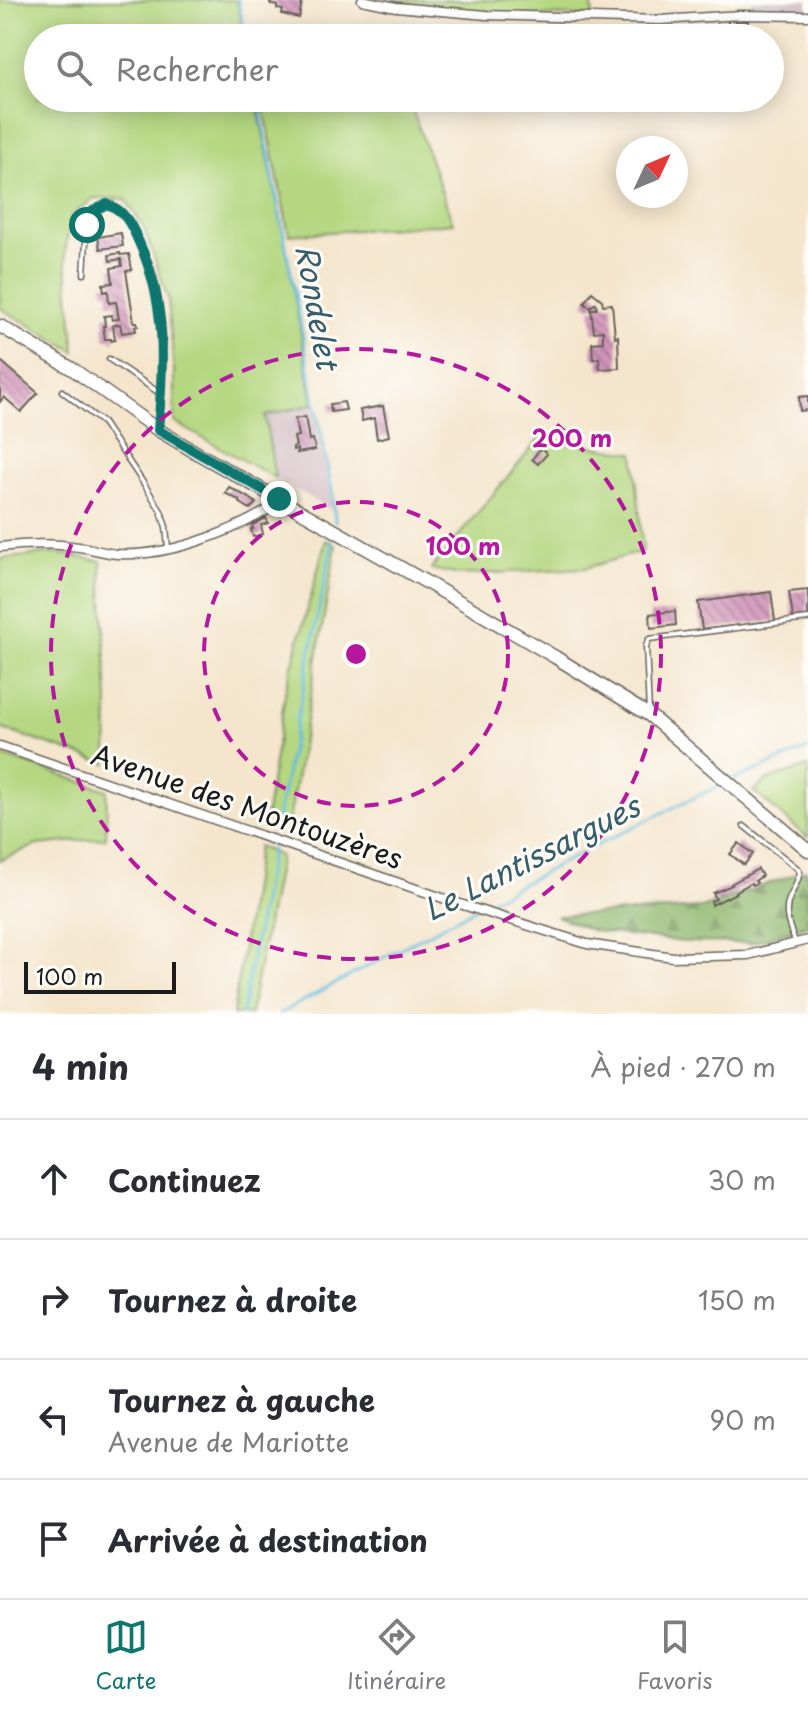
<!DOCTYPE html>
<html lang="fr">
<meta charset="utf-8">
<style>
:root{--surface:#fff;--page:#f2f2f3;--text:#2b2b33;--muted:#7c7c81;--line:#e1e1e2;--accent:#0f766e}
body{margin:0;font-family:"Playpen Sans",sans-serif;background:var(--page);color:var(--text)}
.compass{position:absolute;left:616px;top:136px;width:72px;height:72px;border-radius:50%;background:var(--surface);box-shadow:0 4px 20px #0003;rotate:46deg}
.scale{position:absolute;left:24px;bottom:20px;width:152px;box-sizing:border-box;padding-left:8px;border:4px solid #1c1c1c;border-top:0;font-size:22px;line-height:28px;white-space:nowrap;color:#1c1c1c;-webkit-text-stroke:6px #fdfcf7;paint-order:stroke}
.stop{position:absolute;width:24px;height:24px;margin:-18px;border:6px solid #0f766e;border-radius:50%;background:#fff}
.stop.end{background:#0f766e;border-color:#fff;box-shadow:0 2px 8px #0008}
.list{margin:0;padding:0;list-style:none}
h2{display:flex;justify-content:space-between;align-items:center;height:104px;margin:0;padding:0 32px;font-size:34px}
h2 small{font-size:26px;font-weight:400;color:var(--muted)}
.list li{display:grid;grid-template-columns:52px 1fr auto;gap:24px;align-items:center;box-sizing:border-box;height:120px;padding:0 32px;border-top:2px solid var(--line)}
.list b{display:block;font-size:30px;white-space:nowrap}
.list p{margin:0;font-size:26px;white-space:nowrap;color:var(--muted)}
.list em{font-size:26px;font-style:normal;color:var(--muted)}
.icon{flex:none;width:44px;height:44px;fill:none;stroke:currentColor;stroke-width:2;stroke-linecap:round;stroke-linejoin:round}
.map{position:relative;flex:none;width:808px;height:1014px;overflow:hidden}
.search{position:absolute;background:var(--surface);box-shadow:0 4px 20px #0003;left:24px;right:24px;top:24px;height:88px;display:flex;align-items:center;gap:20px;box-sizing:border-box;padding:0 28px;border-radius:44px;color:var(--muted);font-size:30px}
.sheet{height:584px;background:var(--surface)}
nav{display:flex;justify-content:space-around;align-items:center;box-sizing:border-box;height:112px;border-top:2px solid var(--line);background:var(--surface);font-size:22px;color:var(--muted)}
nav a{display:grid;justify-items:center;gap:4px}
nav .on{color:var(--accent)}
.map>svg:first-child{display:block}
</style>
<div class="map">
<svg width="808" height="1014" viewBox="0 0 808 1014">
<defs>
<pattern id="forest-firs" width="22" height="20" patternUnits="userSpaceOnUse" patternTransform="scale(2)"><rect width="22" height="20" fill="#8fb86e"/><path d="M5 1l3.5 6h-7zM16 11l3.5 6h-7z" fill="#74955a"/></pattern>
<pattern id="building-back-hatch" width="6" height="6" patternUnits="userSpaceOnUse" patternTransform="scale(2)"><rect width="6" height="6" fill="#d093b8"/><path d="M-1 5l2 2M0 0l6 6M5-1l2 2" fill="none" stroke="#a87795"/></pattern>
</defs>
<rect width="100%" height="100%" fill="#fdfcf7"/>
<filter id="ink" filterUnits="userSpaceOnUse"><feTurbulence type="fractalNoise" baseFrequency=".0125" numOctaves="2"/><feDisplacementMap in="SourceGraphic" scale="16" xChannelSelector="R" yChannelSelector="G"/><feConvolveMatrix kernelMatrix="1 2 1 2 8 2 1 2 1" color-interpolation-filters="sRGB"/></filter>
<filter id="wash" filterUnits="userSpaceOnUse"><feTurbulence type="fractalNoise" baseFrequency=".006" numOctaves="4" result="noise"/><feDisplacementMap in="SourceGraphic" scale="32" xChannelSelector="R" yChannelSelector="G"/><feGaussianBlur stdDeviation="1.8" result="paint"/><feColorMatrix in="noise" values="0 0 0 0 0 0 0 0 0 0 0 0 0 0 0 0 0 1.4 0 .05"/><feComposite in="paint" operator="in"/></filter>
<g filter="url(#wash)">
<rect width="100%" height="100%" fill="#f4e5cc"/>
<!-- industrial -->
<g fill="#d2bdc5">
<polygon points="752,0 808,0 808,13 753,9"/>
<polygon points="313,404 334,511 275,478 265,416"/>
</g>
<!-- green -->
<g fill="#b4d780" stroke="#687a4e" stroke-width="2">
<polygon points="0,0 237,0 244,38 38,38 38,98 256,98 284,235 313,404 265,416 275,478 174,422 174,369 168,299 144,228 125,199 94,198 71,216 65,252 75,351 0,308"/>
<polygon points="382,0 591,0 593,16 500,15"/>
<polygon points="262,98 408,98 453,223 289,235"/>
<polygon points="540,438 634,453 643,551 586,568 460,575 431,569"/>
<polygon points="326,540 336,546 288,827 265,819 286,688"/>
<polygon points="54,553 101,561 108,701 107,764 0,728 0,559"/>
<polygon points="0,755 107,790 106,838 37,845 0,860"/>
<polygon points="808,767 808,838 753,791 768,780"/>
<polygon points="258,846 280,856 250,1014 233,1014"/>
</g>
<!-- forest -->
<polygon fill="url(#forest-firs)" stroke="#566a45" stroke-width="2" points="806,870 808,882 807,926 750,943 684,942 594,931 556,916 702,908"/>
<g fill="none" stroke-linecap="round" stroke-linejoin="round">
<!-- stream -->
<g stroke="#60bcde" stroke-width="3">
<polyline points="238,0 246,38"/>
<polyline points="258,98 333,497 335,522"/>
<polyline points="730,781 808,749"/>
<polyline points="276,825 333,539"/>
<polyline points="242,1014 272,846"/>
<path d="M 279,1014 C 426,935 572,854 723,784"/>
</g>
</g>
<g id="blocks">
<!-- building -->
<g fill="url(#building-back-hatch)">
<polygon points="270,0 302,1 299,18 282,14 283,10 277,9 277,6 270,4"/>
<polygon points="717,20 728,20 728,36 718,37"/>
<rect x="735" y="21" width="13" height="17"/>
<polygon points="121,233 123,246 100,249 98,237"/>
<polygon points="120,253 120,255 129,254 132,270 126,271 134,322 137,322 138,326 135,326 136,331 122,333 120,324 113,325 115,340 111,341 111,339 105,339 103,326 105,326 104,316 111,315 112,320 119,319 116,302 109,303 108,291 104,292 103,284 113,283 111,268 122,266 121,259 110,261 109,255"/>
<polygon points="592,292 602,300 603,305 612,304 615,337 618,336 619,368 600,369 599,358 593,359 592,343 603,342 603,331 594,332 591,309 597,309 596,303 590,307 584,303"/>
<polygon points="2,362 38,393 21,412 4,397 0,402 0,364"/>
<polygon points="808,396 808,410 800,411 799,397"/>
<polygon points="344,402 346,410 331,412 330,404"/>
<polygon points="383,406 389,436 377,439 374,418 362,421 360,410"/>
<polygon points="305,417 309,440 313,439 315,450 297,453 297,449 293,450 293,447 296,446 294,437 298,436 295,419"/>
<polygon points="541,448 547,454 538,464 532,459"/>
<polygon points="229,487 251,499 256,503 250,509 239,502 239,500 225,493"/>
<polygon points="266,518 268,523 261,525 263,534 253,537 251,529 253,529 252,525"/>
<polygon points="808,590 808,617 793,618 789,592"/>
<polygon points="771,592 775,621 702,630 698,602"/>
<polygon points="675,611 676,625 651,628 650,614"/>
<polygon points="739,843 753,854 744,865 730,854"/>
<polygon points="758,869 762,876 755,881 757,883 753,885 751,883 735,892 736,893 712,905 711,901 716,899 713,893 732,885 731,884"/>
</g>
</g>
</g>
<g filter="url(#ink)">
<use href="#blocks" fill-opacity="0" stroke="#68625a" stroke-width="2"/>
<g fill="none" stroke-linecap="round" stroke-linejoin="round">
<defs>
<g id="service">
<path d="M 84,274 L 87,225 L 93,211 L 107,204 C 124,210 131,224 138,240 C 142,249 148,259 151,268 C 167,319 163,376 158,428"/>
<polyline points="109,359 161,394"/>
<polyline points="62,391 103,423 144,484 161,511 166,527 168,548"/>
<polyline points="649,713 646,646 649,639 808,619"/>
<path d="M 744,826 L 797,868 L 800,872 C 798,882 794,888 790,897 C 783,911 789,927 795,941"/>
</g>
<g id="minor">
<polyline points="362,0 396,7 486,15 660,20 741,15 808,16"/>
<path d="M 0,547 C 29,543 57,543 86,548 C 96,550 107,553 117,554 C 166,557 228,534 269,509"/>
<polyline points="0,746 463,905 587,944 673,957 748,955 808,940"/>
</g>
<polyline id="secondary" points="0,326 74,370 158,430 197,453 426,582 555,657 649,715 808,850"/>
</defs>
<!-- service casing -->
<use href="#service" stroke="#68625a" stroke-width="7"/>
<!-- minor casing -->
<use href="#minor" stroke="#68625a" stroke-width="11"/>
<!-- secondary casing -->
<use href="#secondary" stroke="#68625a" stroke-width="15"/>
<!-- service -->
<use href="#service" stroke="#fff" stroke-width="4"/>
<!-- minor -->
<use href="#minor" stroke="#fff" stroke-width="8"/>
<!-- secondary -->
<use href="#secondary" stroke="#fff" stroke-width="12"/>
</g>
</g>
<g fill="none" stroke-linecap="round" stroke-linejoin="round" filter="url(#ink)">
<!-- route -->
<path stroke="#0f766e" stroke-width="10" d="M 87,225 L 93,211 L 107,204 C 124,210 131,224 138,240 C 167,303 164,363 158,430 L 279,499"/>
</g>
<!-- distance rings -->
<g fill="none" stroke="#b5179e" stroke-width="4" stroke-dasharray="14 10">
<circle cx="356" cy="654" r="152"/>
<circle cx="356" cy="654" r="305"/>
</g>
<g text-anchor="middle" stroke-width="6" stroke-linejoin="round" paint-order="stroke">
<!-- street labels -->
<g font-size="28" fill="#1c1c1c" stroke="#fdfcf7">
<text transform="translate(247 807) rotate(19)" y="10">Avenue des Montouzères</text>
</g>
<!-- water labels -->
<g font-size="30" font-style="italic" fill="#375c6a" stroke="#fdfcf7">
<text transform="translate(316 307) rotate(80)" y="10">Rondelet</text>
<text transform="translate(532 859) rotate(-27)" y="10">Le Lantissargues</text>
</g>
</g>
<circle cx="356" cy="654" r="12" fill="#b5179e" stroke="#fdfcf7" stroke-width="4"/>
<g font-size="24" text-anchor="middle" font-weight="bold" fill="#b5179e" stroke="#fdfcf7" stroke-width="6" stroke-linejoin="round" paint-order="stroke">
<text x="572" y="447">200 m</text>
<text x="463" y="555">100 m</text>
</g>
</svg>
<svg class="compass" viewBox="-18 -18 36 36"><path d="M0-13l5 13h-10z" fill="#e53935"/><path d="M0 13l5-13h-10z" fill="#7c7c81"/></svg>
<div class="scale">100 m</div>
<div class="stop" style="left:87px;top:225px"></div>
<div class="stop end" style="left:279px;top:499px"></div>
<div class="search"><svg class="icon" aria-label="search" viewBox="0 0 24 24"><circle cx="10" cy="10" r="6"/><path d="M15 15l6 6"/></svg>Rechercher</div>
</div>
<section class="sheet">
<h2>4 min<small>À pied · 270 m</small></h2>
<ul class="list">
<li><svg class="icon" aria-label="ahead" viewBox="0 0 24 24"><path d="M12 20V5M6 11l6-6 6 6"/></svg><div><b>Continuez</b></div><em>30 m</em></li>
<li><svg class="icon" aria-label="right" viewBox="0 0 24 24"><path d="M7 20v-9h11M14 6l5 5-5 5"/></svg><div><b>Tournez à droite</b></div><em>150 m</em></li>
<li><svg class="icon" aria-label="left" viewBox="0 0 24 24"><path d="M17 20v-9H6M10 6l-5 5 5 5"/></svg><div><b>Tournez à gauche</b><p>Avenue de Mariotte</p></div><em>90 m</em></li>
<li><svg class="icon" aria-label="arrive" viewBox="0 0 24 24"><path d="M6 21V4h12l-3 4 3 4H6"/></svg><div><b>Arrivée à destination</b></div></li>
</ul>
</section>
<nav>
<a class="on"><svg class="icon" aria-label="map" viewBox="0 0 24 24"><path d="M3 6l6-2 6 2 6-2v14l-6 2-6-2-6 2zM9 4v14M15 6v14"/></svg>Carte</a>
<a><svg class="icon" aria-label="directions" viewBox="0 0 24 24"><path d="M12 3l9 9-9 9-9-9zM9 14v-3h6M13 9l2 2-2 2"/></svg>Itinéraire</a>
<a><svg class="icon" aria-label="saved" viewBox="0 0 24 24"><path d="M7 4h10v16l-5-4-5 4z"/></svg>Favoris</a>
</nav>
